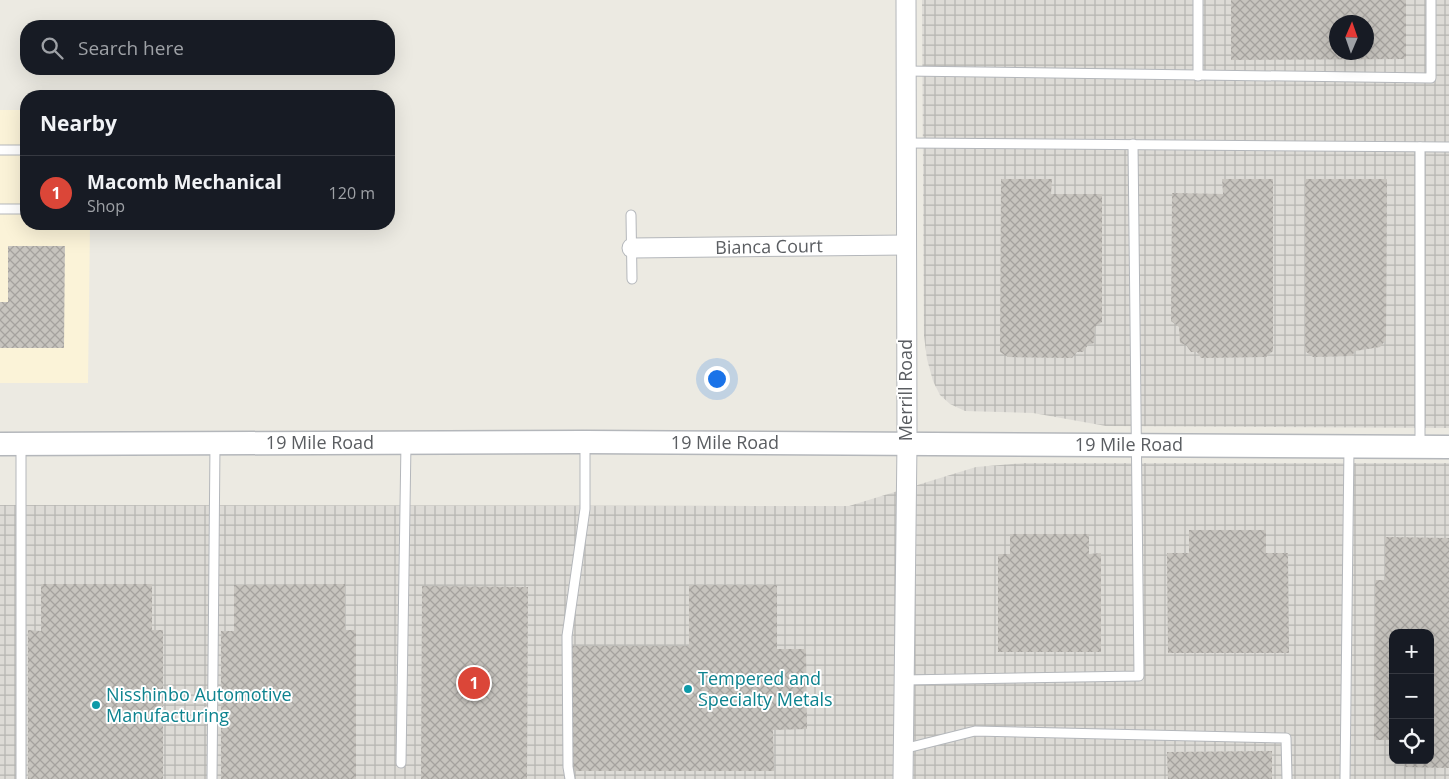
<!DOCTYPE html>
<meta charset="utf-8">
<style>
:root{--surface:#171b24;--page:#20242c;--text:#f1f3f6;--muted:#9ea1a6;--line:#363941;--accent:#db4638}
body{margin:0;font-family:"Open Sans",sans-serif;background:var(--page);color:var(--text)}
.controls{position:absolute;right:15px;bottom:15px;display:grid;overflow:hidden;border-radius:10px;box-shadow:0 5px 20px #0002}
.controls button{width:45px;height:45px;display:grid;place-items:center;padding:0;border:0;border-bottom:1px solid var(--line);background:var(--surface);color:var(--text);font:25px sans-serif}
.compass{position:absolute;left:1329px;top:15px;width:45px;height:45px;border-radius:50%;background:var(--surface);box-shadow:0 5px 20px #0002;rotate:2deg}
.you{position:absolute;left:716px;top:378px;width:18px;height:18px;margin:-12px;border:4px solid #fff;border-radius:50%;background:#1a73e8;box-shadow:0 0 0 8px #1a73e833}
.badge{display:grid;place-items:center;width:32px;height:32px;border-radius:50%;background:var(--accent);color:#fff;font-size:16px;font-weight:700}
.pin{position:absolute;translate:-50% -50%;border:2px solid #fff;box-shadow:0 1px 5px #0006}
.list{margin:0;padding:0;list-style:none}
h2{display:flex;justify-content:space-between;align-items:center;height:65px;margin:0;padding:0 20px;font-size:21px}
h2 small{font-size:16px;font-weight:400;color:var(--muted)}
.list li{display:grid;grid-template-columns:32px 1fr auto;gap:15px;align-items:center;box-sizing:border-box;height:75px;padding:0 20px;border-top:1px solid var(--line)}
.list b{display:block;font-size:19px;white-space:nowrap}
.list p{margin:0;font-size:16px;white-space:nowrap;color:var(--muted)}
.list em{font-size:16px;font-style:normal;color:var(--muted)}
.icon{flex:none;width:28px;height:28px;fill:none;stroke:currentColor;stroke-width:2;stroke-linecap:round;stroke-linejoin:round}
.map{position:relative;flex:none;width:1449px;height:779px;overflow:hidden}
.search{position:absolute;background:var(--surface);box-shadow:0 5px 20px #0002;left:20px;top:20px;width:375px;height:55px;display:flex;align-items:center;gap:12px;box-sizing:border-box;padding:0 18px;border-radius:20px;color:var(--muted);font-size:19px}
.panel{position:absolute;background:var(--surface);box-shadow:0 5px 20px #0002;left:20px;top:90px;width:375px;height:140px;border-radius:20px}
.map>svg:first-child{display:block}
</style>
<div class="map">
<svg width="1449" height="779" viewBox="0 0 1449 779">
<defs>
<pattern id="industrial-grid" width="8" height="8" patternUnits="userSpaceOnUse" patternTransform="scale(1.25)"><rect width="8" height="8" fill="#dddbd6"/><path d="M0 4h8M4 0v8" fill="none" stroke="#b6b5b1"/></pattern>
<pattern id="building-cross-hatch" width="8" height="8" patternUnits="userSpaceOnUse" patternTransform="scale(1.25)"><rect width="8" height="8" fill="#c7c4be"/><path d="M0 0l8 8M0 8l8-8" fill="none" stroke="#a5a29e"/></pattern>
</defs>
<rect width="100%" height="100%" fill="#eceae2"/>
<!-- commercial -->
<polygon fill="#fbf3d8" points="0,110 26,110 26,224 90,224 88,383 0,383"/>
<!-- industrial -->
<g fill="url(#industrial-grid)" fill-rule="evenodd">
<path d="M 922,0 L 1449,0 L 1449,428 L 1106,426 L 1033,413 L 965,411 L 950,404 L 940,395 L 933,381 L 927,359 L 924,336 ZM 1336,22 L 1366,22 L 1366,52 L 1336,52 Z"/>
<path d="M 1025,463 L 1449,463 L 1449,779 L 0,779 L 0,505 L 849,506 L 976,467 ZM 1393,633 L 1430,633 L 1430,760 L 1393,760 Z"/>
</g>
<!-- building -->
<g fill="url(#building-cross-hatch)" fill-rule="evenodd">
<path d="M 1231,0 L 1406,0 L 1406,59 L 1231,60 ZM 1336,22 L 1366,22 L 1366,52 L 1336,52 Z"/>
<polygon points="1001,179 1052,179 1051,194 1102,194 1102,322 1095,327 1094,343 1088,345 1083,352 1077,352 1072,358 1008,357 1000,352"/>
<polygon points="1222,179 1273,179 1273,351 1266,357 1201,358 1197,352 1191,352 1186,345 1180,343 1179,327 1171,321 1172,193 1223,194"/>
<polygon points="1305,179 1387,179 1386,340 1380,347 1355,351 1352,356 1313,357 1305,351"/>
<polygon points="8,246 65,246 64,348 0,348 0,302 8,302"/>
<polygon points="1189,530 1266,530 1266,553 1288,553 1289,653 1168,653 1167,553 1189,553"/>
<polygon points="1010,534 1089,534 1089,554 1101,553 1101,652 998,652 998,554 1010,554"/>
<polygon points="1385,537 1449,538 1449,768 1405,767 1405,760 1430,760 1430,633 1393,633 1393,740 1374,740 1375,580 1385,580"/>
<polygon points="41,584 152,584 152,630 163,630 163,779 28,779 28,630 41,631"/>
<polygon points="345,584 345,630 356,630 356,779 221,779 221,631 234,631 234,585"/>
<polygon points="689,585 777,585 777,649 806,649 807,729 773,730 774,771 569,771 569,646 689,646"/>
<polygon points="422,586 528,587 527,779 421,779"/>
<polygon points="1272,751 1272,779 1168,779 1167,752"/>
</g>
<g fill="none" stroke-linecap="round" stroke-linejoin="round">
<defs>
<g id="service">
<polyline points="1198,0 1198,76"/>
<polyline points="906,71 1431,78 1431,0"/>
<polyline points="906,143 1449,147"/>
<polyline points="0,150 26,150"/>
<polyline points="0,209 26,209"/>
<polyline points="631,215 632,279"/>
<polyline points="21,444 21,779"/>
<polyline points="1420,447 1420,147"/>
<polyline points="904,680 1139,676 1133,144"/>
<polyline points="903,749 975,731 1286,738 1287,779"/>
<polyline points="401,763 406,443"/>
<polyline points="212,779 215,444"/>
<polyline points="570,779 568,767 567,636 585,509 585,442"/>
<polyline points="1345,779 1349,447"/>
</g>
<g id="minor">
<polyline points="632,248 906,245"/>
<polyline points="903,779 907,443 906,0"/>
</g>
<polyline id="tertiary" points="0,444 585,442 1449,447"/>
</defs>
<!-- service casing -->
<use href="#service" stroke="#b4b7bb" stroke-width="11"/>
<!-- minor casing -->
<use href="#minor" stroke="#b4b7bb" stroke-width="21"/>
<!-- tertiary casing -->
<use href="#tertiary" stroke="#b4b7bb" stroke-width="25"/>
<!-- service -->
<use href="#service" stroke="#fff" stroke-width="9"/>
<!-- minor -->
<use href="#minor" stroke="#fff" stroke-width="19"/>
<!-- tertiary -->
<use href="#tertiary" stroke="#fff" stroke-width="22"/>
</g>
<!-- markers -->
<g fill="#0f9aa8" stroke="#fff" stroke-width="2">
<circle cx="688" cy="689" r="5"/>
<circle cx="96" cy="705" r="5"/>
</g>
<g text-anchor="middle" stroke-width="4" stroke-linejoin="round" paint-order="stroke">
<!-- street labels -->
<g font-size="18" fill="#5a5d61" stroke="#fff">
<text transform="translate(769 247) rotate(-1)" y="6">Bianca Court</text>
<text transform="translate(906 390) rotate(-90)" y="6">Merrill Road</text>
<text x="320" y="449">19 Mile Road</text>
<text x="725" y="449">19 Mile Road</text>
<text x="1129" y="451">19 Mile Road</text>
</g>
<!-- culture labels -->
<g font-size="18" fill="#0d838f" stroke="#fff" text-anchor="start">
<text x="698" y="685">Tempered and<tspan x="698" dy="21">Specialty Metals</tspan></text>
<text x="106" y="701">Nisshinbo Automotive<tspan x="106" dy="21">Manufacturing</tspan></text>
</g>
</g>
</svg>
<div class="controls">
<button>+</button>
<button>−</button>
<button><svg class="icon" aria-label="locate" viewBox="0 0 24 24"><circle cx="12" cy="12" r="6"/><path d="M12 2v4M12 18v4M2 12h4M18 12h4"/></svg></button>
</div>
<svg class="compass" viewBox="-18 -18 36 36"><path d="M0-13l5 13h-10z" fill="#e53935"/><path d="M0 13l5-13h-10z" fill="#9ea1a6"/></svg>
<div class="you"></div>
<div class="pin badge" style="left:474px;top:683px">1</div>
<div class="search"><svg class="icon" aria-label="search" viewBox="0 0 24 24"><circle cx="10" cy="10" r="6"/><path d="M15 15l6 6"/></svg>Search here</div>
<section class="panel">
<h2>Nearby<small></small></h2>
<ul class="list">
<li><span class="badge">1</span><div><b>Macomb Mechanical</b><p>Shop</p></div><em>120 m</em></li>
</ul>
</section>
</div>
